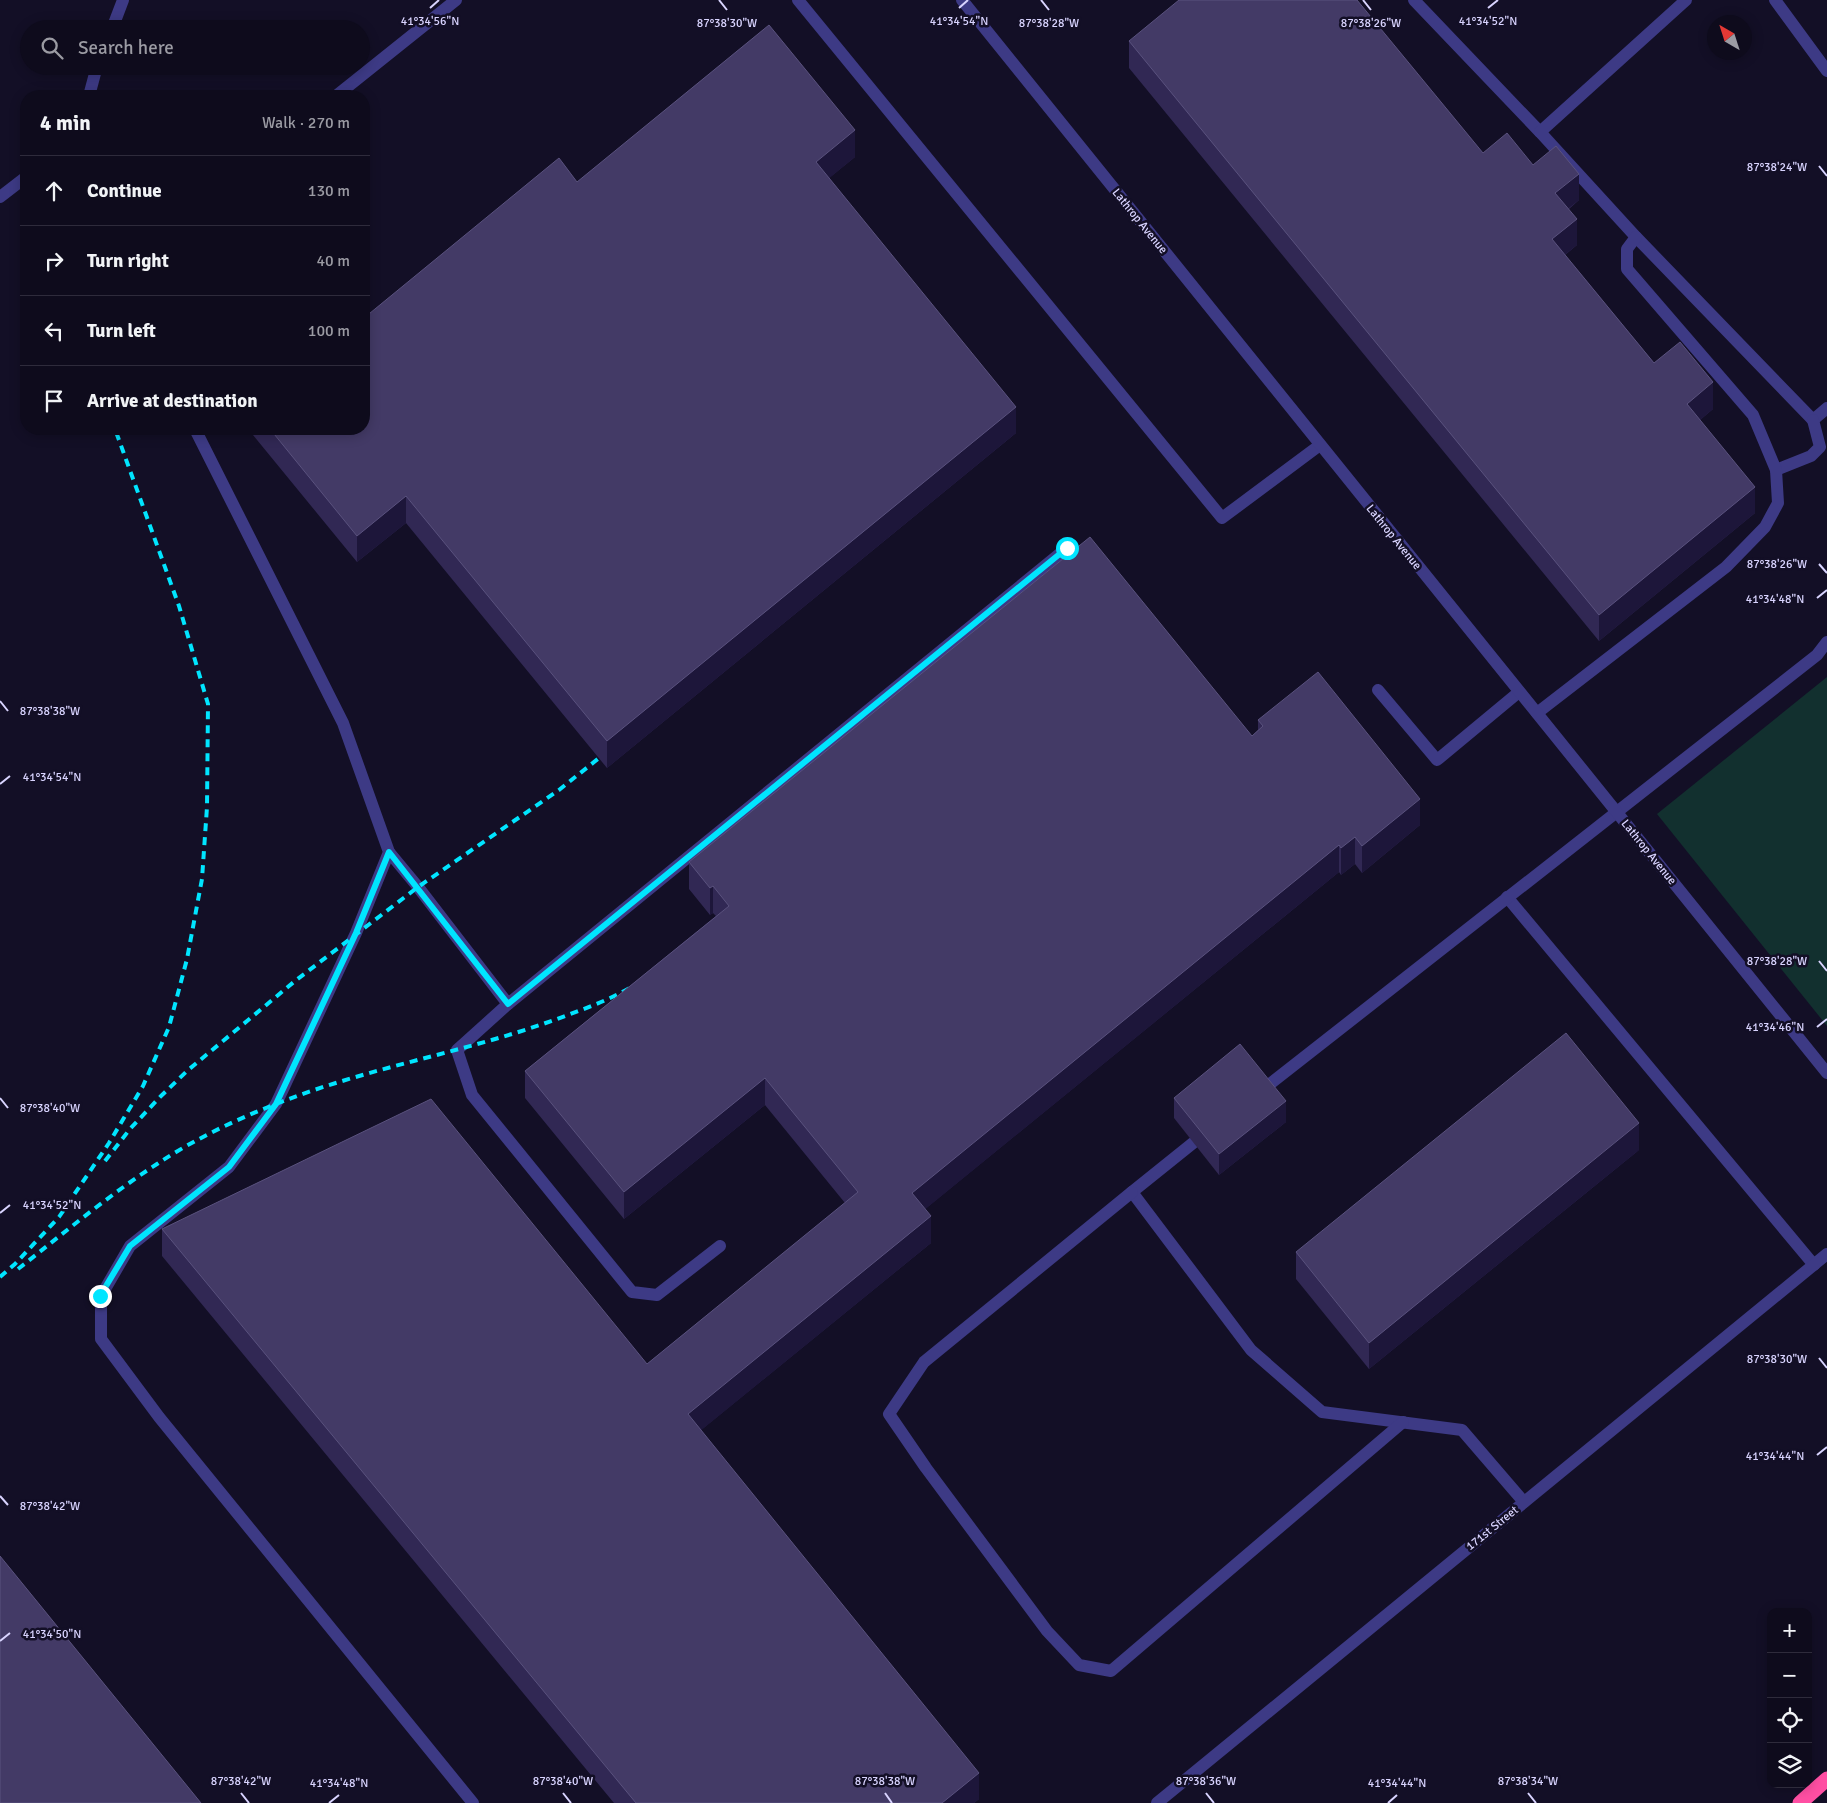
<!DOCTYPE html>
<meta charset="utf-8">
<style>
:root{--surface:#0e0b1c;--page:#171425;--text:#f1f3f6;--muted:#9b9ba3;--line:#2e2b3b}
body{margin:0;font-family:Signika,sans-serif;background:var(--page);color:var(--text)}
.controls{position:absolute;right:15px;bottom:15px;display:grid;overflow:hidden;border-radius:10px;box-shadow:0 2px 12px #0003}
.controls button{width:45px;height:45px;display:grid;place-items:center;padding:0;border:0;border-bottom:1px solid var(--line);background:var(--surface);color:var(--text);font:25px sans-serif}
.compass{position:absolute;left:1707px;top:15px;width:45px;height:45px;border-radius:50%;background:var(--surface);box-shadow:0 2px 12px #0003;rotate:321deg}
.stop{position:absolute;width:15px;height:15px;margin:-11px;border:4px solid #00e5ff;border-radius:50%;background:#fff}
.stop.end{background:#00e5ff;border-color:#fff;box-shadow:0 1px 5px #0008}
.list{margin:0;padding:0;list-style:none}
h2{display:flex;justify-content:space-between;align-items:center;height:65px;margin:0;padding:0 20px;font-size:21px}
h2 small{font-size:16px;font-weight:400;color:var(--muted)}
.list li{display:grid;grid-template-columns:32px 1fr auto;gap:15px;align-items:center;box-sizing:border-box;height:70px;padding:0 20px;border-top:1px solid var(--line)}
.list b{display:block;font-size:19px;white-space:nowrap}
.list em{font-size:16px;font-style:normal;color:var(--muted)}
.icon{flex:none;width:28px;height:28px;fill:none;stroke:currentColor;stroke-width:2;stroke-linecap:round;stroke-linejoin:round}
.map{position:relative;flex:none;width:1827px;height:1803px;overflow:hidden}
.search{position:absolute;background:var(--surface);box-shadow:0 2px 12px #0003;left:20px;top:20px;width:350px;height:55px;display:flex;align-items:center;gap:12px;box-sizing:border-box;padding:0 18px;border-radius:28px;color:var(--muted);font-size:19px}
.panel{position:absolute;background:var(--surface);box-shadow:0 2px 12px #0003;left:20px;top:90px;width:350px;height:345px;border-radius:20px}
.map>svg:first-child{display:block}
</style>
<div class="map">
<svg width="1827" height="1803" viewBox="0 0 1827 1803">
<rect width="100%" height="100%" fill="#130f26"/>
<!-- green -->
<polygon fill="#12302f" points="1827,677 1827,1026 1657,814"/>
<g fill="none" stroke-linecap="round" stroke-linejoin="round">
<!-- service -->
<g stroke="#3d3a85" stroke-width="12">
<polyline points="798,0 1222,518 1320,445"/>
<polyline points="1414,0 1540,132"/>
<polyline points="1686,0 1540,132 1636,237 1813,420 1827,408"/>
<polyline points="1775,0 1827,71"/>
<polyline points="112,29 123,0"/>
<polyline points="89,96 97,66"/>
<polyline points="336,96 456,0"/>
<polyline points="0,197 26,177"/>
<polyline points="195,429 343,723 389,852 356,933 276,1104 229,1167 130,1246 101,1296 101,1339 159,1417 473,1803"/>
<polyline points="1776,470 1811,456 1820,447 1813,420"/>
<polyline points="1378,690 1437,760 1519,692"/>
<polyline points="1537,713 1726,567 1765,527 1778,503 1776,470 1753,415 1627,269 1627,249 1636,237"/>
<polyline points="389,852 418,887 508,1004 1067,548"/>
<polyline points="1507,897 1814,1265"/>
<polyline points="508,1004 457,1050 472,1095 632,1292 657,1295 720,1246"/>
<polyline points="1261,1091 1817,655 1827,642"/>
<polyline points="1193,1143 1132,1192 1251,1350 1322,1412 1462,1430 1524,1502"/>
<polyline points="1132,1192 924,1362 889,1414 926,1468 1047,1631 1079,1665 1111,1671 1403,1422"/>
</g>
<!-- minor -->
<polyline stroke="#3d3a85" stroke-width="12" points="962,0 1827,1073"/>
<!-- tertiary -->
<polyline stroke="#3d3a85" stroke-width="12" points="1157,1803 1827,1254"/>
<!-- motorway -->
<polyline stroke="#ff4fa3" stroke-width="15" points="1800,1803 1827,1779"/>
<!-- rail -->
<g stroke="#00e5ff" stroke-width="4" stroke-dasharray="8 6" stroke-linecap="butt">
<polyline points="105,1161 130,1129 160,1097 187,1071 295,981 418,887 559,790 599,758"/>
<path d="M 18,1269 C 64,1233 109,1195 157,1164 C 199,1136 250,1113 297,1096 C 385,1064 478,1049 565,1016 C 590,1007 616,997 638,983"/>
<polyline points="0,1277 15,1264 59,1217 109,1143 143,1086 169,1027 187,959 202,879 207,807 208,704 179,606 115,429"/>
</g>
</g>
<!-- wall -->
<g fill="#312854">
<polygon points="1129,41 1483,153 1533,165 1579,200 1569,209 1577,245 1565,255 1654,363 1713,409 1700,420 1755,513 1599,641 1129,68"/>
<polygon points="855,157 829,178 1016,433 607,768 406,523 357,562 253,435 253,429 364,429 577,182"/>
<polygon points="1258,720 1420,825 1362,873 1355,864 1341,875 1339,872 925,1209 931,1243 701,1430 979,1799 974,1803 614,1803 162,1256 162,1229 647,1364 845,1203 765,1105 624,1219 525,1098 525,1071 716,916 713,913 710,915 689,889 689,862 1252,736 1258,730"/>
<polygon points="1174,1098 1286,1122 1219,1175 1174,1118"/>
<polygon points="1639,1150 1369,1369 1296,1279 1296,1252"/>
</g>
<!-- shaded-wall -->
<g fill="#1d163a">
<polygon points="855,130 855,157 816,189 816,162"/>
<polygon points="1579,174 1579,200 1555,219 1555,193"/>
<polygon points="1577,219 1577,245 1552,265 1552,239"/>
<polygon points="1713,382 1713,409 1687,431 1687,404"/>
<polygon points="1016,407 1016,433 607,768 607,741"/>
<polygon points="1755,487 1755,513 1599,641 1599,615"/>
<polygon points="406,496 406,523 357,562 357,536"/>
<polygon points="1420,799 1420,825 1362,873 1362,846"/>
<polygon points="1355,837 1355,864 1341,875 1341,848"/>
<polygon points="1339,845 1339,872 912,1220 912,1193"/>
<polygon points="713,886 713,913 710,915 710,888"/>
<polygon points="765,1078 765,1105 624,1219 624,1192"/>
<polygon points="1286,1101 1286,1122 1219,1175 1219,1154"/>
<polygon points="1639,1123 1639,1150 1369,1369 1369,1343"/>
<polygon points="931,1216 931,1243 688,1441 688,1414"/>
<polygon points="979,1773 979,1799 974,1803 942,1803"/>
</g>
<!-- building -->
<g fill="#433a66" stroke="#5a527e">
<polygon points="1179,0 1357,0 1483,153 1507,133 1533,165 1556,146 1579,174 1555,193 1577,219 1552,239 1654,363 1680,342 1713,382 1687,404 1755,487 1599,615 1129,41"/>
<polygon points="769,25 855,130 816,162 1016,407 607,741 406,496 357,536 270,429 364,429 364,318 559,158 577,182"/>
<polygon points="1090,537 1252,736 1263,726 1258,720 1318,672 1420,799 1362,846 1355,837 1341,848 1339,845 912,1193 931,1216 688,1414 979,1773 942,1803 636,1803 162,1229 431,1099 647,1364 858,1192 765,1078 624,1192 525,1071 729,906 713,886 710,888 689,862"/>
<polygon points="1566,1033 1639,1123 1369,1343 1296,1252"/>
<polygon points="1240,1044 1286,1101 1219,1154 1174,1098"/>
<polygon points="0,1556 201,1803 0,1803"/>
</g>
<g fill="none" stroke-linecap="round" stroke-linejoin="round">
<!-- route -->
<polyline stroke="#00e5ff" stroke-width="6" points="100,1296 130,1246 229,1167 276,1104 356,933 389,852 508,1004 1067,548"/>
</g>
<!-- ticks -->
<path fill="none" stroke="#d9d4ff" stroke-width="2" d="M 719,0 L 727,10M 1041,0 L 1049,10M 1363,0 L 1371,10M 430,8 L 439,0M 959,8 L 968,0M 1488,8 L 1498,0M 1819,166 L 1827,176M 1819,564 L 1827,573M 1817,598 L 1827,590M 0,701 L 8,711M 0,784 L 10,776M 1819,961 L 1827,971M 1817,1027 L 1827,1019M 0,1098 L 8,1108M 0,1213 L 10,1205M 1819,1358 L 1827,1368M 1817,1455 L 1827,1447M 0,1496 L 8,1505M 0,1641 L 10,1633M 241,1793 L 249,1803M 563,1793 L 571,1803M 885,1793 L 892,1803M 1206,1793 L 1214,1803M 1528,1793 L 1536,1803M 329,1803 L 339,1795M 1388,1803 L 1397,1795"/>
<g text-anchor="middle" stroke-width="5" stroke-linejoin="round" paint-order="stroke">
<!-- street labels -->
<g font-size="12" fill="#d9d4ff" stroke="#130f26">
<text transform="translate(1140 221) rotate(51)" y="4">Lathrop Avenue</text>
<text transform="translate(1394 537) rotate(51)" y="4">Lathrop Avenue</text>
<text transform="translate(1649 852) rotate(51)" y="4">Lathrop Avenue</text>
<text transform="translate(1492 1528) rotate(-39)" y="4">171st Street</text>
</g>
</g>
<g font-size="12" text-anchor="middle" fill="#d9d4ff" stroke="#130f26" stroke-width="5" stroke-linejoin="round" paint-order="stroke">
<text x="430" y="25">41°34'56"N</text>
<text x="959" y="25">41°34'54"N</text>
<text x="1488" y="25">41°34'52"N</text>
<text x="727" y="27">87°38'30"W</text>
<text x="1371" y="27">87°38'26"W</text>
<text x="1049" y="27">87°38'28"W</text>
<text x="1777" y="171">87°38'24"W</text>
<text x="1777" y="568">87°38'26"W</text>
<text x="1775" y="603">41°34'48"N</text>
<text x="50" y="715">87°38'38"W</text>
<text x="52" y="781">41°34'54"N</text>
<text x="1777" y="965">87°38'28"W</text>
<text x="1775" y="1031">41°34'46"N</text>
<text x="50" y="1112">87°38'40"W</text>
<text x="52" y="1209">41°34'52"N</text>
<text x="1777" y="1363">87°38'30"W</text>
<text x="1775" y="1460">41°34'44"N</text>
<text x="50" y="1510">87°38'42"W</text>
<text x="52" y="1638">41°34'50"N</text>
<text x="241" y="1785">87°38'42"W</text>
<text x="563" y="1785">87°38'40"W</text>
<text x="885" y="1785">87°38'38"W</text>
<text x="1206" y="1785">87°38'36"W</text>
<text x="1528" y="1785">87°38'34"W</text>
<text x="339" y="1787">41°34'48"N</text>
<text x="1397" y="1787">41°34'44"N</text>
</g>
</svg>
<div class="controls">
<button>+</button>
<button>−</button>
<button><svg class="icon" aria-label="locate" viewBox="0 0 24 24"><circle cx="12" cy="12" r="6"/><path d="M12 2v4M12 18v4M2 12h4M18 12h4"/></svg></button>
<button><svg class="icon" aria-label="layers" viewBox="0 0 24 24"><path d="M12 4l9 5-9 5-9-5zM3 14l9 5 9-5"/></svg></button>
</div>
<svg class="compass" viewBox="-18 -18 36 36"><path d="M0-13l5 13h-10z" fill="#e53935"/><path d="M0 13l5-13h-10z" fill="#9b9ba3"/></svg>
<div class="stop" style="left:1067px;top:548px"></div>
<div class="stop end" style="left:100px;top:1296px"></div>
<div class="search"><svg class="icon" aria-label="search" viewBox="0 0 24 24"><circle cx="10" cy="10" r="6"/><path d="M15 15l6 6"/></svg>Search here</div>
<section class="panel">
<h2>4 min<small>Walk · 270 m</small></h2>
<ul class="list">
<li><svg class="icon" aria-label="ahead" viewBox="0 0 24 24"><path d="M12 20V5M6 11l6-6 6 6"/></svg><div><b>Continue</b></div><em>130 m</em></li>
<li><svg class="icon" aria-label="right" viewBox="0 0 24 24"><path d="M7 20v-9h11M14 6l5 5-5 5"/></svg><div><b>Turn right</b></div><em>40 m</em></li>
<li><svg class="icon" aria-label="left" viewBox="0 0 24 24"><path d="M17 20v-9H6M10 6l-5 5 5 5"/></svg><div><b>Turn left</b></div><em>100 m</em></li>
<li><svg class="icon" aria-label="arrive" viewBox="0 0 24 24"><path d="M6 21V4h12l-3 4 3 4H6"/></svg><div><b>Arrive at destination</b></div></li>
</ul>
</section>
</div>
